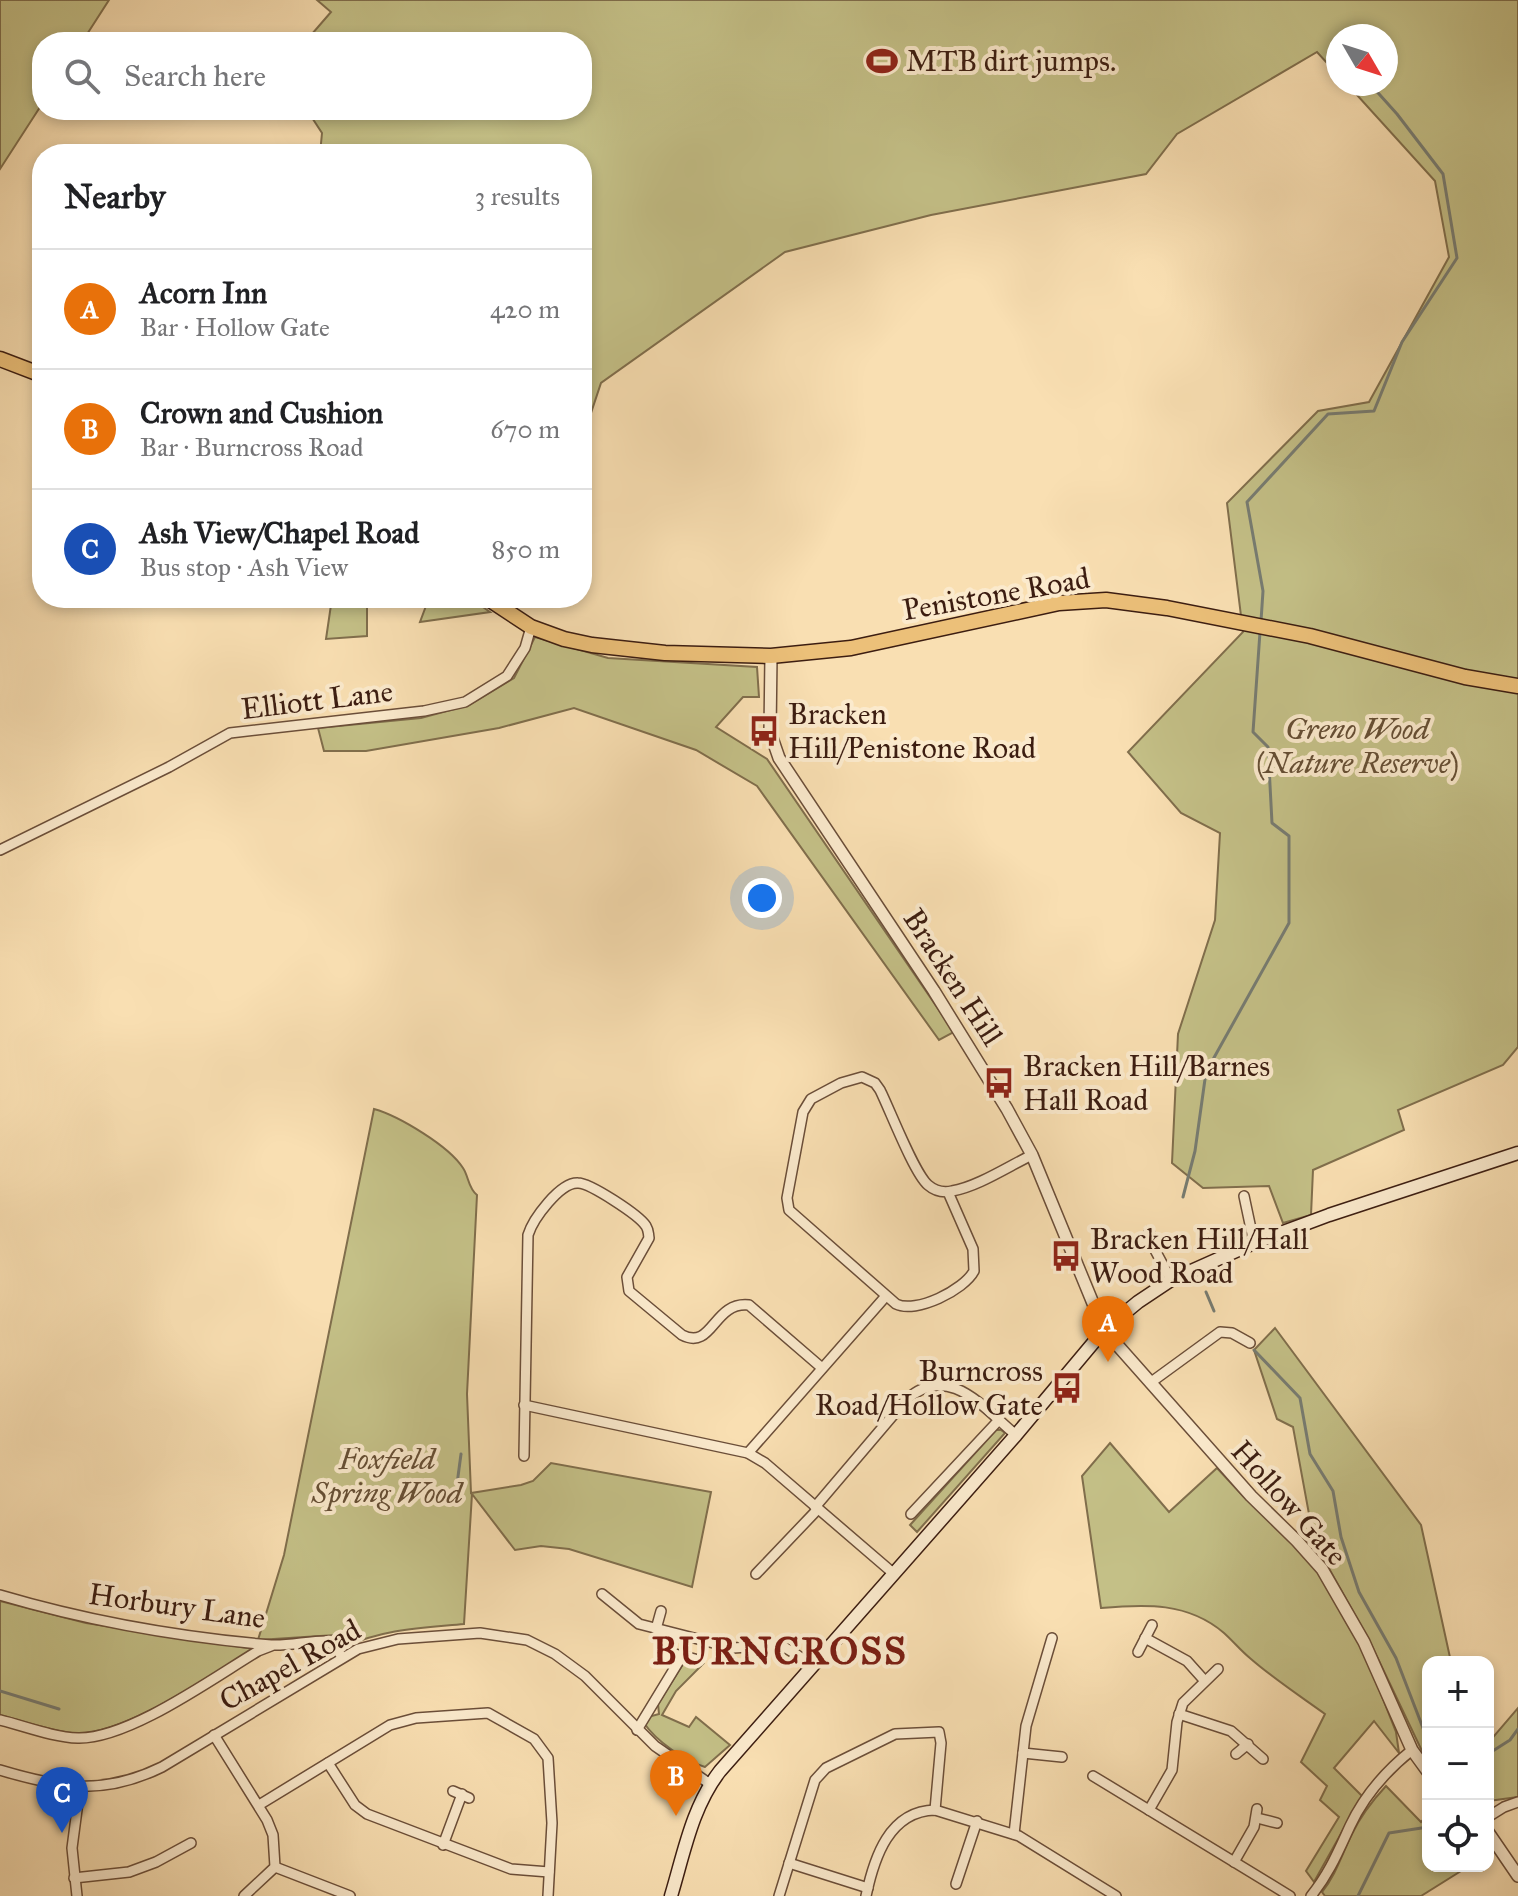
<!DOCTYPE html>
<meta charset="utf-8">
<style>
:root{--surface:#fff;--page:#f6f6f6;--text:#202124;--muted:#757577;--line:#e0e0e0;--accent:#8f2418}
body{margin:0;font-family:"IM FELL Great Primer",serif;background:var(--page);color:var(--text)}
.controls{position:absolute;right:24px;bottom:24px;display:grid;overflow:hidden;border-radius:16px;box-shadow:0 4px 12px #0003}
.controls button{width:72px;height:72px;display:grid;place-items:center;padding:0;border:0;border-bottom:2px solid var(--line);background:var(--surface);color:var(--text);font:40px sans-serif}
.compass{position:absolute;left:1326px;top:24px;width:72px;height:72px;border-radius:50%;background:var(--surface);box-shadow:0 4px 12px #0003;rotate:129deg}
.you{position:absolute;left:762px;top:898px;width:28px;height:28px;margin:-20px;border:6px solid #fff;border-radius:50%;background:#1a73e8;box-shadow:0 0 0 12px #1a73e833}
.badge{display:grid;place-items:center;width:52px;height:52px;border-radius:50%;background:var(--accent);color:#fff;font-size:26px;font-weight:700}
.pin{position:absolute;translate:-50% -66px;filter:drop-shadow(0 2px 4px #0008)}
.pin::after{content:'';position:absolute;top:42px;width:28px;height:24px;background:inherit;clip-path:polygon(0 0,100% 0,50% 100%)}
.list{margin:0;padding:0;list-style:none}
h2{display:flex;justify-content:space-between;align-items:center;height:104px;margin:0;padding:0 32px;font-size:34px}
h2 small{font-size:26px;font-weight:400;color:var(--muted)}
.list li{display:grid;grid-template-columns:52px 1fr auto;gap:24px;align-items:center;box-sizing:border-box;height:120px;padding:0 32px;border-top:2px solid var(--line)}
.list b{display:block;font-size:30px;white-space:nowrap}
.list p{margin:0;font-size:26px;white-space:nowrap;color:var(--muted)}
.list em{font-size:26px;font-style:normal;color:var(--muted)}
.icon{flex:none;width:44px;height:44px;fill:none;stroke:currentColor;stroke-width:2;stroke-linecap:round;stroke-linejoin:round}
.map{position:relative;flex:none;width:1518px;height:1896px;overflow:hidden}
.search{position:absolute;background:var(--surface);box-shadow:0 4px 12px #0003;left:32px;top:32px;width:560px;height:88px;display:flex;align-items:center;gap:20px;box-sizing:border-box;padding:0 28px;border-radius:32px;color:var(--muted);font-size:30px}
.panel{position:absolute;background:var(--surface);box-shadow:0 4px 12px #0003;left:32px;top:144px;width:560px;height:464px;border-radius:32px}
.map>svg:first-child{display:block}
</style>
<div class="map">
<svg width="1518" height="1896" viewBox="0 0 1518 1896">
<rect width="100%" height="100%" fill="#f9dfb2"/>
<filter id="stains"><feTurbulence type="fractalNoise" baseFrequency=".0025" numOctaves="4"/><feColorMatrix values="0 0 0 0 .2 0 0 0 0 .09 0 0 0 0 .02 0 0 0 .5 -.17"/></filter>
<radialGradient id="worn" r=".72"><stop offset=".6" stop-color="#630" stop-opacity="0"/><stop offset="1" stop-color="#630" stop-opacity=".3"/></radialGradient>
<!-- green -->
<g fill="#c4c087" stroke="#806e4c" stroke-width="2">
<polygon points="0,0 109,0 82,42 42,42 42,104 0,169"/>
<polygon points="317,0 1518,0 1518,1047 1503,1065 1398,1110 1404,1130 1313,1170 1311,1215 1283,1223 1269,1186 1203,1188 1172,1163 1178,1034 1215,920 1220,833 1181,813 1128,752 1243,632 1227,503 1318,411 1369,402 1449,257 1435,181 1347,84 1386,84 1386,36 1338,36 1338,75 1317,52 1177,134 1146,174 931,215 785,252 601,383 582,440 582,154 320,154 322,133 307,110 582,110 582,42 305,42 331,12"/>
<polygon points="332,598 367,598 367,636 326,639"/>
<polygon points="429,598 470,598 490,612 420,622"/>
<polygon points="535,637 608,658 757,667 759,697 743,697 716,727 767,759 954,1032 939,1040 757,786 696,750 574,708 499,728 366,751 324,751 318,728 421,718 469,705 514,678"/>
<path d="M 374,1109 C 399,1116 449,1146 463,1168 C 469,1177 468,1188 477,1195 L 467,1394 L 471,1493 L 521,1485 L 533,1481 L 551,1463 L 711,1492 L 692,1587 L 569,1549 L 541,1546 L 515,1550 L 472,1494 L 464,1624 C 422,1628 383,1629 345,1647 L 335,1635 L 258,1640 L 284,1555 Z"/>
<polygon points="1275,1328 1421,1525 1451,1662 1428,1662 1428,1755 1422,1751 1370,1642 1321,1554 1299,1532 1309,1514 1293,1427 1277,1419 1254,1350"/>
<polygon points="996,1430 1001,1430 1005,1433 917,1532 910,1525"/>
<path d="M 1110,1443 L 1169,1512 L 1217,1468 L 1243,1496 L 1310,1557 L 1362,1646 L 1396,1732 L 1399,1753 L 1374,1721 L 1334,1768 L 1362,1796 L 1314,1882 L 1306,1871 L 1339,1817 L 1320,1800 L 1327,1786 L 1301,1762 L 1325,1714 C 1300,1696 1274,1679 1251,1659 C 1241,1651 1233,1641 1224,1633 C 1188,1602 1145,1604 1101,1608 L 1082,1476 Z"/>
<path d="M 0,1601 L 86,1623 L 254,1649 C 211,1674 120,1739 72,1733 C 48,1730 23,1721 0,1715 Z"/>
<path d="M 685,1661 L 703,1664 L 676,1691 L 662,1715 L 689,1727 L 696,1717 L 730,1745 L 705,1767 C 685,1761 656,1741 644,1723 L 648,1717 L 659,1714 L 658,1704 Z"/>
<polygon points="1518,1708 1518,1797 1488,1801 1488,1743"/>
<path d="M 1386,1786 L 1421,1822 L 1428,1815 L 1428,1866 L 1458,1866 L 1461,1871 L 1421,1896 L 1325,1896 L 1322,1892 C 1336,1875 1342,1854 1352,1834 C 1361,1815 1372,1801 1386,1786 Z"/>
</g>
<g fill="none" stroke-linecap="round" stroke-linejoin="round">
<!-- stream -->
<g stroke="#777c72" stroke-width="3">
<polyline points="1261,621 1263,591 1247,502 1328,414 1374,411 1402,342 1457,258 1443,174 1397,114 1371,85"/>
<polyline points="1183,1197 1195,1151 1206,1072 1289,923 1289,836 1272,823 1268,747 1253,732 1260,632"/>
<polyline points="1206,1292 1214,1311"/>
<polyline points="1254,1350 1300,1398 1310,1454 1333,1491 1341,1537 1359,1592 1396,1658 1428,1741"/>
<polyline points="457,1484 461,1454"/>
<polyline points="0,1691 59,1709"/>
<polyline points="1488,1754 1510,1740 1518,1729"/>
<polyline points="1358,1896 1389,1833 1428,1827"/>
</g>
<defs>
<g id="minor">
<polyline points="0,850 169,767 230,733 424,711 465,702 507,676 525,648 531,627"/>
<path d="M 948,1192 L 973,1249 L 974,1271 C 964,1290 916,1314 896,1304 L 789,1210 L 787,1198 L 803,1112 L 811,1099 L 841,1083 L 862,1077 L 875,1083 L 880,1090 C 890,1110 914,1173 928,1185 C 935,1191 943,1193 952,1191 C 977,1187 1009,1166 1032,1155"/>
<polyline points="1244,1196 1254,1243"/>
<polyline points="1149,1231 1155,1250 1171,1280"/>
<polyline points="1150,1383 1220,1332 1232,1333 1250,1343"/>
<polyline points="524,1405 748,1453 765,1463 893,1573"/>
<polyline points="748,1453 886,1296"/>
<path d="M 524,1456 L 528,1235 C 533,1219 560,1182 578,1183 C 590,1183 639,1215 646,1226 C 649,1231 648,1232 649,1238 L 627,1277 L 629,1291 L 682,1335 C 713,1351 713,1301 749,1305 L 822,1368"/>
<path d="M 815,1507 L 906,1400 C 949,1361 984,1409 1016,1435"/>
<polyline points="911,1514 998,1421"/>
<polyline points="756,1574 818,1509"/>
<polyline points="602,1594 639,1624 733,1648 781,1645 813,1665"/>
<path d="M 0,1595 C 88,1621 179,1637 271,1645 C 289,1646 308,1641 326,1641 L 332,1643 L 342,1657"/>
<polyline points="656,1629 661,1611"/>
<polyline points="1145,1638 1187,1661 1204,1680"/>
<polyline points="1138,1652 1152,1625"/>
<polyline points="675,1654 695,1659"/>
<polyline points="1179,1714 1231,1731 1263,1759"/>
<path d="M 0,1720 C 25,1726 52,1737 78,1738 C 129,1739 213,1678 258,1651 L 271,1646"/>
<polyline points="637,1730 682,1656"/>
<polyline points="214,1735 267,1820 273,1835 275,1867 244,1896"/>
<polyline points="1023,1753 1062,1757"/>
<polyline points="1236,1754 1248,1744"/>
<polyline points="328,1763 355,1805 367,1814 511,1869 549,1872"/>
<path d="M 0,1770 C 60,1788 103,1796 162,1767 L 358,1649 L 398,1639 L 480,1633 L 527,1640 L 555,1654 L 585,1676 L 655,1746 L 710,1784"/>
<polyline points="1093,1776 1290,1896"/>
<polyline points="453,1791 469,1798"/>
<polyline points="259,1805 390,1725 416,1718 488,1713 534,1739 548,1758 552,1823 548,1896"/>
<polyline points="1149,1810 1172,1770 1177,1722 1183,1703 1218,1669"/>
<polyline points="1488,1817 1504,1807 1518,1802"/>
<polyline points="1257,1818 1277,1823"/>
<polyline points="1014,1834 1026,1726 1052,1638"/>
<polyline points="443,1845 462,1794"/>
<polyline points="1234,1862 1254,1827 1257,1809"/>
<polyline points="789,1863 868,1888"/>
<polyline points="275,1867 350,1896"/>
<polyline points="74,1878 129,1872 156,1862 191,1843"/>
<polyline points="956,1884 977,1821"/>
<polyline points="77,1896 72,1848 80,1787"/>
<polyline points="779,1896 815,1780 826,1768 895,1734 939,1732 941,1743 935,1810"/>
<path d="M 866,1896 C 874,1858 889,1811 935,1810 L 1019,1836 L 1116,1896"/>
<path d="M 1311,1896 C 1329,1874 1338,1852 1350,1826 C 1364,1796 1387,1770 1412,1750"/>
</g>
<g id="tertiary">
<polyline points="771,656 770,732 779,758 934,991 1007,1109 1032,1155 1104,1330 1251,1496 1297,1541 1322,1569 1364,1642 1412,1750 1428,1772"/>
<polyline points="1488,1832 1518,1876"/>
</g>
<path id="secondary" d="M 671,1896 C 684,1853 692,1807 720,1771 L 1016,1435 L 1104,1330 L 1138,1302 L 1171,1280 L 1254,1243 L 1329,1215 L 1518,1153"/>
<g id="trunk">
<polyline points="0,359 42,375"/>
<polyline points="487,598 531,627 564,639 592,645 665,653 771,656 851,648 1059,603 1106,600 1167,608 1310,636 1465,677 1518,686"/>
</g>
</defs>
<!-- minor casing -->
<use href="#minor" stroke="#6b4e39" stroke-width="12"/>
<!-- tertiary casing -->
<use href="#tertiary" stroke="#6b4e39" stroke-width="14"/>
<!-- secondary casing -->
<use href="#secondary" stroke="#3c1d11" stroke-width="15"/>
<!-- trunk casing -->
<use href="#trunk" stroke="#3c1d11" stroke-width="17"/>
<!-- minor -->
<use href="#minor" stroke="#fbeacd" stroke-width="9"/>
<!-- tertiary -->
<use href="#tertiary" stroke="#fbeacd" stroke-width="11"/>
<!-- secondary -->
<use href="#secondary" stroke="#fbeacd" stroke-width="12"/>
<!-- trunk -->
<use href="#trunk" stroke="#ecc079" stroke-width="14"/>
</g>
<!-- icons -->
<defs>
<symbol id="stadium-bare" viewBox="-9 -9 18 18"><path d="M0-5a6.5 5 0 1 0 0 10a6.5 5 0 1 0 0-10ZM-3.5-1.8h7v3.6h-7Z" fill="#8f2418" stroke="#fbeacd" stroke-width="2.5" paint-order="stroke"/></symbol>
<symbol id="bus-bare" viewBox="-9 -9 18 18"><path d="M-5-6H5V4H4V6H2V4H-2V6H-4V4H-5ZM-3.5-4V0h7V-4ZM-3.5 1.2v1.5H-2V1.2ZM2 1.2v1.5H3.5V1.2Z" fill="#8f2418" stroke="#fbeacd" stroke-width="2.5" paint-order="stroke"/></symbol>
</defs>
<g fill-rule="evenodd">
<use href="#stadium-bare" x="860" y="39" width="44" height="44"/>
<use href="#bus-bare" x="742" y="709" width="44" height="44"/>
<use href="#bus-bare" x="977" y="1061" width="44" height="44"/>
<use href="#bus-bare" x="1044" y="1234" width="44" height="44"/>
<use href="#bus-bare" x="1045" y="1366" width="44" height="44"/>
</g>
<g text-anchor="middle" stroke-width="8" stroke-linejoin="round" paint-order="stroke">
<!-- poi labels -->
<g font-size="30" fill="#3c1d11" stroke="#fbeacd" text-anchor="start">
<text x="906" y="71">MTB dirt jumps.</text>
<text x="788" y="724">Bracken<tspan x="788" dy="34">Hill/Penistone Road</tspan></text>
<text x="1023" y="1076">Bracken Hill/Barnes<tspan x="1023" dy="34">Hall Road</tspan></text>
<text x="1090" y="1249">Bracken Hill/Hall<tspan x="1090" dy="34">Wood Road</tspan></text>
<text x="1043" y="1381" text-anchor="end">Burncross<tspan x="1043" dy="34">Road/Hollow Gate</tspan></text>
</g>
<!-- street labels -->
<g font-size="30" fill="#3c1d11" stroke="#fbeacd">
<text transform="translate(996 594) rotate(-10)" y="10">Penistone Road</text>
<text transform="translate(317 700) rotate(-7)" y="10">Elliott Lane</text>
<text transform="translate(953 977) rotate(57)" y="10">Bracken Hill</text>
<text transform="translate(1289 1503) rotate(48)" y="10">Hollow Gate</text>
<text transform="translate(177 1606) rotate(8)" y="10">Horbury Lane</text>
<text transform="translate(290 1665) rotate(-29)" y="10">Chapel Road</text>
</g>
<!-- park labels -->
<g font-size="30" font-style="italic" fill="#654e34" stroke="#fbeacd">
<text x="1357" y="739">Greno Wood<tspan x="1357" dy="34">(Nature Reserve)</tspan></text>
<text x="387" y="1469">Foxfield<tspan x="387" dy="34">Spring Wood</tspan></text>
</g>
<!-- district labels -->
<g font-size="38" font-weight="bold" letter-spacing="2" fill="#7a1f14" stroke="#fbeacd">
<text x="780" y="1664">BURNCROSS</text>
</g>
</g>
<rect width="100%" height="100%" filter="url(#stains)"/>
<rect width="100%" height="100%" fill="url(#worn)"/>
</svg>
<div class="controls">
<button>+</button>
<button>−</button>
<button><svg class="icon" aria-label="locate" viewBox="0 0 24 24"><circle cx="12" cy="12" r="6"/><path d="M12 2v4M12 18v4M2 12h4M18 12h4"/></svg></button>
</div>
<svg class="compass" viewBox="-18 -18 36 36"><path d="M0-13l5 13h-10z" fill="#e53935"/><path d="M0 13l5-13h-10z" fill="#757577"/></svg>
<div class="you"></div>
<div class="pin badge" style="left:1108px;top:1362px;background:#e8710a">A</div>
<div class="pin badge" style="left:676px;top:1816px;background:#e8710a">B</div>
<div class="pin badge" style="left:62px;top:1833px;background:#1a4fb4">C</div>
<div class="search"><svg class="icon" aria-label="search" viewBox="0 0 24 24"><circle cx="10" cy="10" r="6"/><path d="M15 15l6 6"/></svg>Search here</div>
<section class="panel">
<h2>Nearby<small>3 results</small></h2>
<ul class="list">
<li><span class="badge" style="background:#e8710a">A</span><div><b>Acorn Inn</b><p>Bar · Hollow Gate</p></div><em>420 m</em></li>
<li><span class="badge" style="background:#e8710a">B</span><div><b>Crown and Cushion</b><p>Bar · Burncross Road</p></div><em>670 m</em></li>
<li><span class="badge" style="background:#1a4fb4">C</span><div><b>Ash View/Chapel Road</b><p>Bus stop · Ash View</p></div><em>850 m</em></li>
</ul>
</section>
</div>
